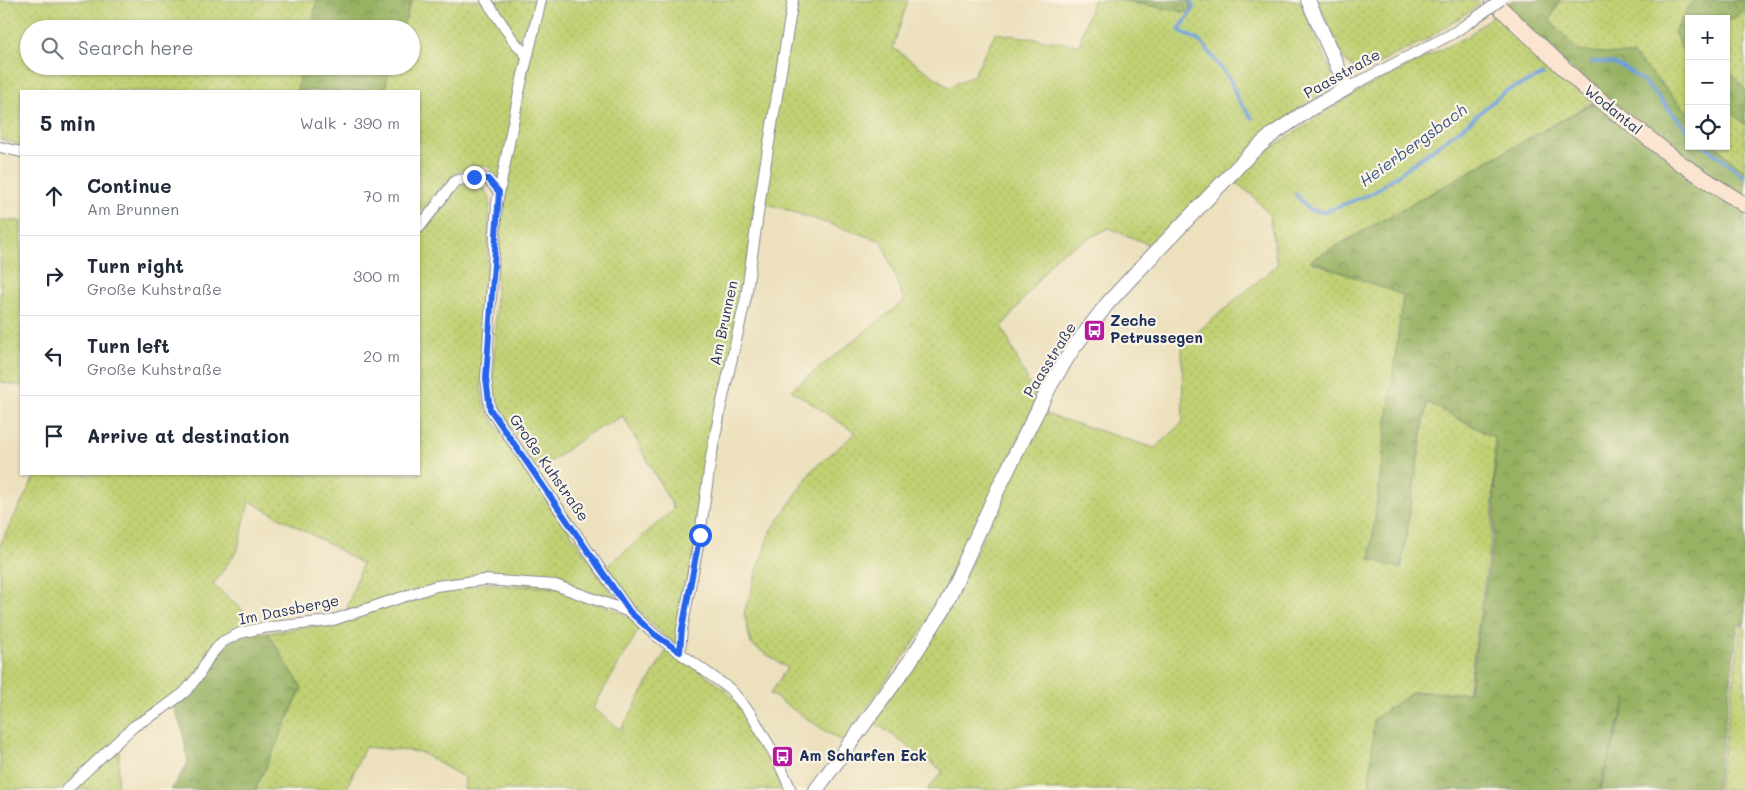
<!DOCTYPE html>
<meta charset="utf-8">
<style>
:root{--surface:#fff;--page:#f6f6f7;--text:#1f2937;--muted:#747a83;--line:#e0e1e3}
body{margin:0;font-family:Mali,sans-serif;background:var(--page);color:var(--text)}
.controls{position:absolute;right:15px;top:15px;display:grid;overflow:hidden;border-radius:0px;box-shadow:0 1px 4px #0004}
.controls button{width:45px;height:45px;display:grid;place-items:center;padding:0;border:0;border-bottom:1px solid var(--line);background:var(--surface);color:var(--text);font:25px sans-serif}
.stop{position:absolute;width:15px;height:15px;margin:-11px;border:4px solid #2563eb;border-radius:50%;background:#fff}
.stop.end{background:#2563eb;border-color:#fff;box-shadow:0 1px 5px #0008}
.list{margin:0;padding:0;list-style:none}
h2{display:flex;justify-content:space-between;align-items:center;height:65px;margin:0;padding:0 20px;font-size:21px}
h2 small{font-size:16px;font-weight:400;color:var(--muted)}
.list li{display:grid;grid-template-columns:32px 1fr auto;gap:15px;align-items:center;box-sizing:border-box;height:80px;padding:0 20px;border-top:1px solid var(--line)}
.list b{display:block;font-size:19px;white-space:nowrap}
.list p{margin:0;font-size:16px;white-space:nowrap;color:var(--muted)}
.list em{font-size:16px;font-style:normal;color:var(--muted)}
.icon{flex:none;width:28px;height:28px;fill:none;stroke:currentColor;stroke-width:2;stroke-linecap:round;stroke-linejoin:round}
.map{position:relative;flex:none;width:1745px;height:790px;overflow:hidden}
.search{position:absolute;background:var(--surface);box-shadow:0 1px 4px #0004;left:20px;top:20px;width:400px;height:55px;display:flex;align-items:center;gap:12px;box-sizing:border-box;padding:0 18px;border-radius:28px;color:var(--muted);font-size:19px}
.panel{position:absolute;background:var(--surface);box-shadow:0 1px 4px #0004;left:20px;top:90px;width:400px;height:385px;border-radius:0px}
.map>svg:first-child{display:block}
</style>
<div class="map">
<svg width="1745" height="790" viewBox="0 0 1745 790">
<defs>
<pattern id="grass-dots" width="8" height="8" patternUnits="userSpaceOnUse" patternTransform="scale(1.25)"><rect width="8" height="8" fill="#c0d072"/><path d="M2 2h.1M6 6h.1" fill="none" stroke="#a4b365" stroke-width="1.8" stroke-linecap="round"/></pattern>
<pattern id="forest-crowns" width="20" height="18" patternUnits="userSpaceOnUse" patternTransform="scale(1.25)"><rect width="20" height="18" fill="#98b264"/><path d="M2 6a3 3 0 1 1 6 0M12 15a3 3 0 1 1 6 0" fill="none" stroke="#7b9156"/></pattern>
</defs>
<rect width="100%" height="100%" fill="#fcf5e5"/>
<filter id="ink" filterUnits="userSpaceOnUse"><feTurbulence type="fractalNoise" baseFrequency=".02" numOctaves="2"/><feDisplacementMap in="SourceGraphic" scale="10" xChannelSelector="R" yChannelSelector="G"/><feConvolveMatrix kernelMatrix="1 2 1 2 8 2 1 2 1" color-interpolation-filters="sRGB"/></filter>
<filter id="wash" filterUnits="userSpaceOnUse"><feTurbulence type="fractalNoise" baseFrequency=".0096" numOctaves="4" result="noise"/><feDisplacementMap in="SourceGraphic" scale="20" xChannelSelector="R" yChannelSelector="G"/><feGaussianBlur stdDeviation="1.12" result="paint"/><feColorMatrix in="noise" values="0 0 0 0 0 0 0 0 0 0 0 0 0 0 0 0 0 1.4 0 .05"/><feComposite in="paint" operator="in"/></filter>
<g filter="url(#wash)">
<rect width="100%" height="100%" fill="#ece0bd"/>
<!-- grass -->
<g fill="url(#grass-dots)" stroke="#6e8068" fill-rule="evenodd">
<path d="M 0,0 L 908,0 L 893,48 L 949,87 L 974,75 L 995,33 L 1079,45 L 1093,0 L 1118,0 L 1191,13 L 1189,0 L 1299,0 L 1331,72 L 1331,81 L 1325,92 L 1290,115 L 1155,247 L 1109,228 L 1057,255 L 1002,327 L 1037,400 L 938,609 L 842,742 L 770,694 L 787,668 L 751,644 L 744,613 L 769,534 L 813,469 L 856,433 L 791,390 L 904,301 L 882,241 L 765,203 L 766,201 L 757,202 L 742,297 L 676,645 C 645,621 629,599 607,567 L 674,509 L 623,416 L 590,433 L 539,470 L 493,400 L 497,260 L 504,194 L 491,167 L 472,165 L 454,174 L 419,214 L 419,91 L 21,91 L 21,145 L 0,139 ZM 29,29 L 411,29 L 411,66 L 29,66 Z"/>
<polygon points="1317,0 1477,0 1481,4 1427,39 1365,70 1357,70 1345,61"/>
<polygon points="1560,0 1745,0 1745,171 1725,155 1717,146 1726,146 1726,19 1689,19 1689,114 1659,81 1609,54 1578,52 1550,20"/>
<polygon points="1499,11 1592,103 1310,261 1403,295 1370,559 1401,568 1427,402 1495,438 1492,534 1468,693 1413,692 1374,719 1369,790 927,790 943,771 874,722 950,607 1042,413 1155,448 1183,422 1182,345 1277,265 1269,214 1252,195 1235,182 1265,152 1355,93 1468,36"/>
<polygon points="473,183 484,188 490,200 481,386 484,406 495,424 615,597 612,601 486,577 346,611 362,564 329,544 249,501 238,549 213,585 256,621 227,636 183,691 60,790 0,790 0,544 36,474 419,474 419,236 451,192 464,184"/>
<polygon points="0,220 21,221 21,386 0,382"/>
<path d="M 482,584 L 556,588 L 618,611 L 629,618 L 640,628 L 593,708 L 621,730 L 666,651 C 683,661 712,677 726,691 C 751,716 771,758 783,790 L 464,790 L 465,778 L 420,752 L 365,747 L 346,790 L 255,790 L 302,688 L 268,633 L 337,622 L 436,590 Z"/>
<polygon points="1741,626 1745,626 1745,790 1718,790"/>
<polygon points="120,744 117,790 72,790"/>
</g>
<!-- forest -->
<g fill="url(#forest-crowns)" stroke="#5a7061">
<polygon points="317,0 412,0 402,29 311,29"/>
<polygon points="1118,0 1189,0 1191,13"/>
<polygon points="1512,0 1560,0 1550,20 1578,51 1634,55 1689,114 1689,146 1717,146 1725,155 1745,171 1745,201 1592,88 1505,6"/>
<polygon points="1693,0 1745,0 1745,9 1734,18 1726,21 1726,19 1689,19 1689,64 1674,32"/>
<polygon points="303,66 390,66 385,91 297,91"/>
<polygon points="1726,68 1745,89 1745,125 1726,106"/>
<polygon points="1593,103 1745,210 1745,624 1738,625 1716,790 1600,790 1627,698 1599,790 1369,790 1374,719 1413,692 1469,693 1494,534 1495,438 1427,402 1401,569 1370,559 1403,295 1310,261"/>
<polygon points="257,632 268,633 302,688 255,790 171,790 188,763 183,732 173,706 208,666 220,650 238,636"/>
</g>
<g fill="none" stroke-linecap="round" stroke-linejoin="round">
<!-- stream -->
<g stroke="#6d9fd8" stroke-width="4">
<polyline points="1192,0 1193,9 1179,30 1202,43 1231,81 1237,98 1252,118"/>
<path d="M 1592,62 C 1599,62 1608,61 1615,64 C 1647,76 1665,108 1689,131"/>
<polyline points="1705,146 1745,177"/>
<polyline points="1296,194 1308,209 1324,212 1373,193 1462,128 1504,92 1543,75"/>
</g>
</g>
</g>
<g filter="url(#ink)">
<g fill="none" stroke-linecap="round" stroke-linejoin="round">
<defs>
<g id="minor">
<polyline points="486,0 513,40 527,56"/>
<polyline points="541,0 520,88 497,203 486,378 490,409 630,612 655,635 730,689 751,714 777,759 791,790"/>
<polyline points="1347,88 1450,35 1467,24"/>
<polyline points="0,147 21,152"/>
<polyline points="419,228 455,181 474,177 488,179 499,192"/>
<polyline points="680,652 682,629 700,535 711,457 721,406 746,297 764,173 793,0"/>
<polyline points="66,790 134,726 161,710 185,692 199,675 209,657 222,642 240,633 262,628 330,621 436,586 484,580 555,585 630,612"/>
</g>
<polyline id="tertiary" points="816,790 908,664 944,608 998,489 1051,384 1072,350 1107,304 1132,277 1250,154 1273,134 1310,109 1347,88 1308,0"/>
<polyline id="secondary" points="1492,0 1586,89 1680,163 1745,205"/>
</defs>
<!-- minor casing -->
<use href="#minor" stroke="#84888e" stroke-width="12"/>
<!-- tertiary casing -->
<use href="#tertiary" stroke="#84888e" stroke-width="16"/>
<!-- secondary casing -->
<use href="#secondary" stroke="#84888e" stroke-width="17"/>
<!-- minor -->
<use href="#minor" stroke="#fff" stroke-width="10"/>
<!-- tertiary -->
<use href="#tertiary" stroke="#fff" stroke-width="14"/>
<!-- secondary -->
<use href="#secondary" stroke="#fce5d0" stroke-width="15"/>
<defs>
<polyline id="minor-bridge" points="1467,24 1501,0"/>
</defs>
<!-- minor-bridge casing -->
<use href="#minor-bridge" stroke="#84888e" stroke-width="12" stroke-linecap="butt"/>
<!-- minor-bridge -->
<use href="#minor-bridge" stroke="#fff" stroke-width="10"/>
</g>
</g>
<g fill="none" stroke-linecap="round" stroke-linejoin="round" filter="url(#ink)">
<!-- route -->
<polyline stroke="#2563eb" stroke-width="6" points="474,177 488,179 499,192 486,378 490,409 630,612 654,634 680,652 682,629 700,535"/>
</g>
<!-- icons -->
<defs>
<symbol id="bus-square" viewBox="-11 -11 22 22"><rect x="-9" y="-9" width="18" height="18" rx="4" fill="#b5179e" stroke="#fcf5e5"/><path d="M-5-6H5V4H4V6H2V4H-2V6H-4V4H-5ZM-3.5-4V0h7V-4ZM-3.5 1.2v1.5H-2V1.2ZM2 1.2v1.5H3.5V1.2Z" fill="#fff"/></symbol>
</defs>
<g fill-rule="evenodd">
<use href="#bus-square" x="1082" y="318" width="25" height="25"/>
<use href="#bus-square" x="770" y="744" width="25" height="25"/>
</g>
<g text-anchor="middle" stroke-width="4.5" stroke-linejoin="round" paint-order="stroke">
<!-- street labels -->
<g font-size="15" fill="#1b2f5e" stroke="#fcf5e5">
<text transform="translate(1342 74) rotate(-29)" y="5">Paasstraße</text>
<text transform="translate(1613 110) rotate(39)" y="5">Wodantal</text>
<text transform="translate(724 323) rotate(-78)" y="5">Am Brunnen</text>
<text transform="translate(1050 360) rotate(-58)" y="5">Paasstraße</text>
<text transform="translate(549 468) rotate(55)" y="5">Große Kuhstraße</text>
<text transform="translate(289 610) rotate(-11)" y="5">Im Dassberge</text>
</g>
<!-- poi labels -->
<g font-size="15" font-weight="bold" fill="#1b2f5e" stroke="#fcf5e5" text-anchor="start">
<text x="1110" y="326">Zeche<tspan x="1110" dy="17">Petrussegen</tspan></text>
<text x="799" y="761">Am Scharfen Eck</text>
</g>
<!-- water labels -->
<g font-size="16" font-style="italic" fill="#385689" stroke="#fcf5e5">
<text transform="translate(1413 145) rotate(-36)" y="6">Heierbergsbach</text>
</g>
</g>
</svg>
<div class="controls">
<button>+</button>
<button>−</button>
<button><svg class="icon" aria-label="locate" viewBox="0 0 24 24"><circle cx="12" cy="12" r="6"/><path d="M12 2v4M12 18v4M2 12h4M18 12h4"/></svg></button>
</div>
<div class="stop" style="left:700px;top:535px"></div>
<div class="stop end" style="left:474px;top:177px"></div>
<div class="search"><svg class="icon" aria-label="search" viewBox="0 0 24 24"><circle cx="10" cy="10" r="6"/><path d="M15 15l6 6"/></svg>Search here</div>
<section class="panel">
<h2>5 min<small>Walk · 390 m</small></h2>
<ul class="list">
<li><svg class="icon" aria-label="ahead" viewBox="0 0 24 24"><path d="M12 20V5M6 11l6-6 6 6"/></svg><div><b>Continue</b><p>Am Brunnen</p></div><em>70 m</em></li>
<li><svg class="icon" aria-label="right" viewBox="0 0 24 24"><path d="M7 20v-9h11M14 6l5 5-5 5"/></svg><div><b>Turn right</b><p>Große Kuhstraße</p></div><em>300 m</em></li>
<li><svg class="icon" aria-label="left" viewBox="0 0 24 24"><path d="M17 20v-9H6M10 6l-5 5 5 5"/></svg><div><b>Turn left</b><p>Große Kuhstraße</p></div><em>20 m</em></li>
<li><svg class="icon" aria-label="arrive" viewBox="0 0 24 24"><path d="M6 21V4h12l-3 4 3 4H6"/></svg><div><b>Arrive at destination</b></div></li>
</ul>
</section>
</div>
